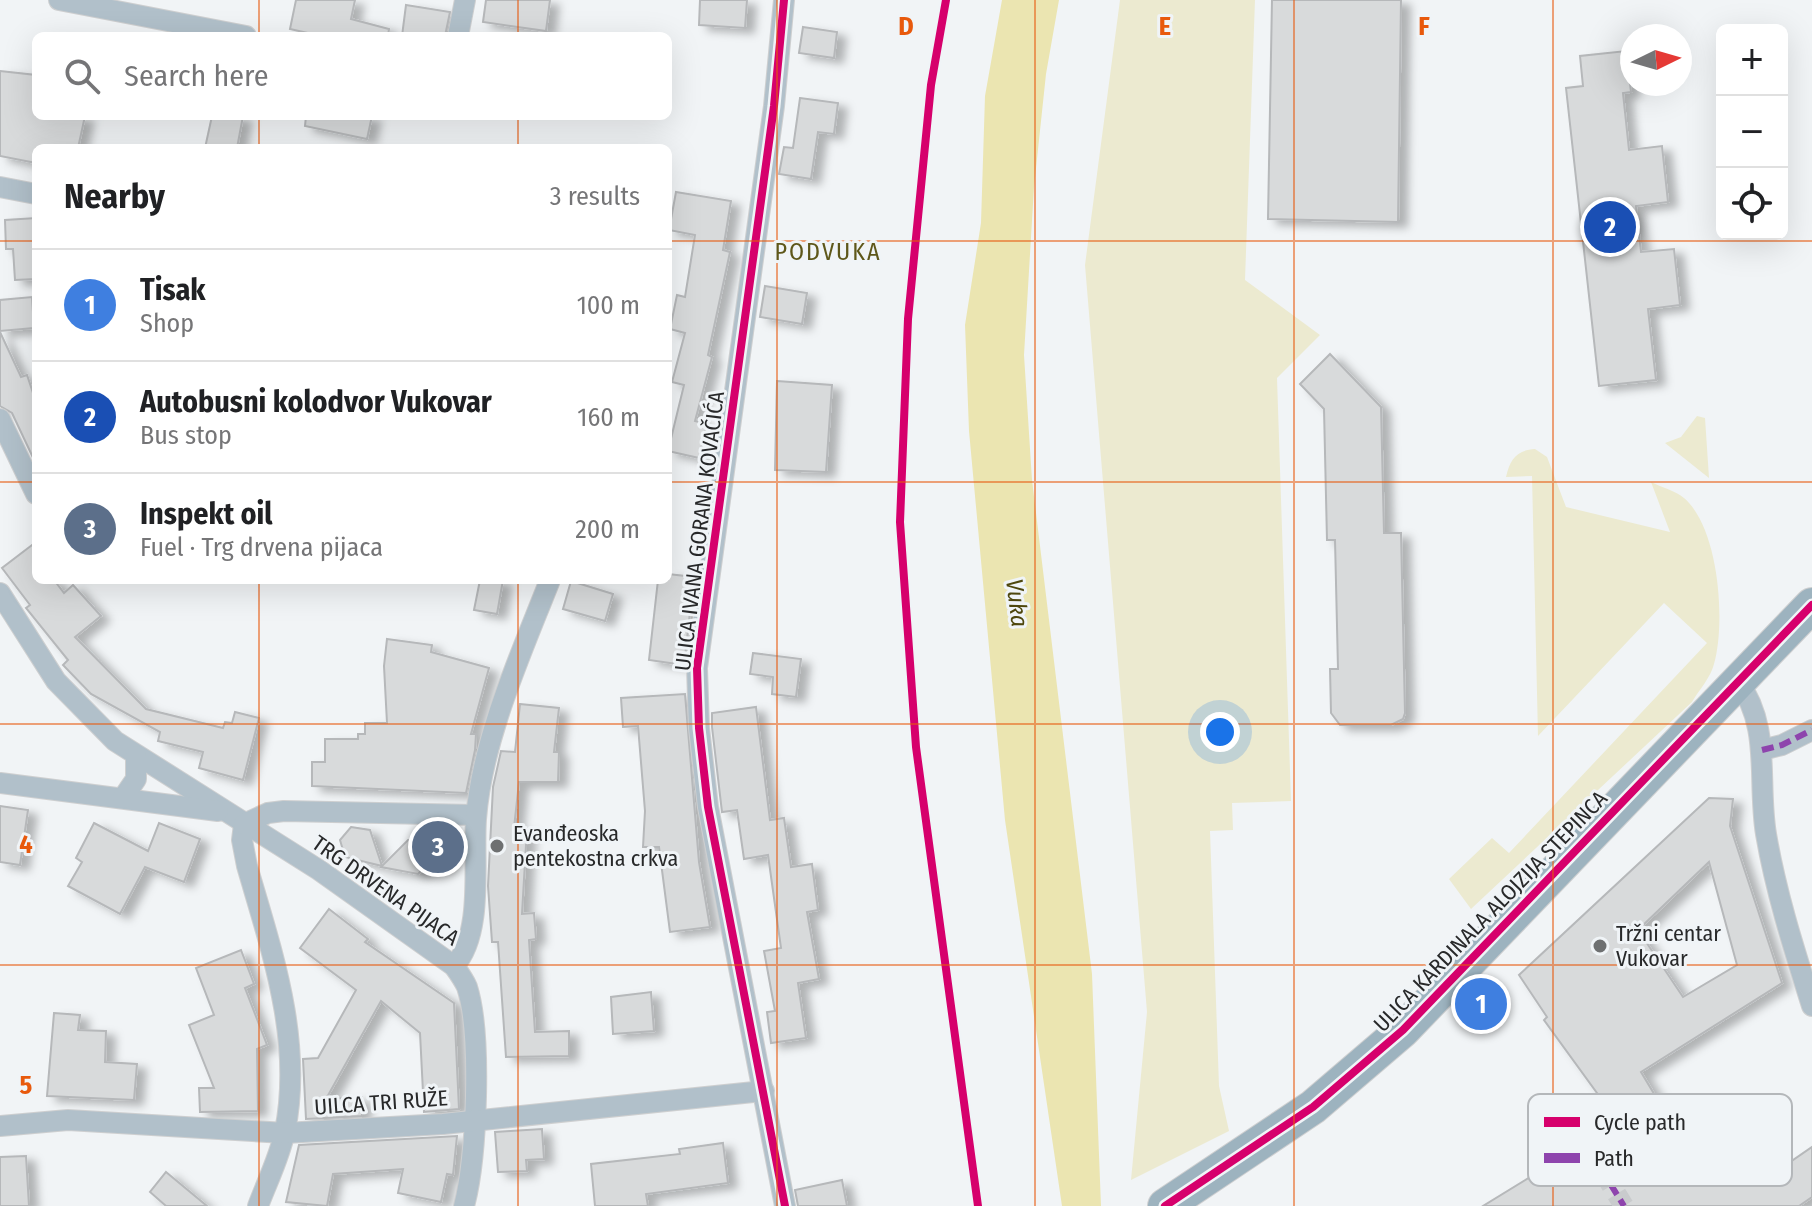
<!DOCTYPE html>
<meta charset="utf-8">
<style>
:root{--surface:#fff;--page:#f6f6f6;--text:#202124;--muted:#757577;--line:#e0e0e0;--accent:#db2777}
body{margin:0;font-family:"Fira Sans Condensed",sans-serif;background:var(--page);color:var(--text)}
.controls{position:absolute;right:24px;top:24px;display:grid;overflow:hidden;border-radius:12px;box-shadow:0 8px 32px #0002}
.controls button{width:72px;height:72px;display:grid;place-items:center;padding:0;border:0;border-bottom:2px solid var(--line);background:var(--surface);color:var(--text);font:40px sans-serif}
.compass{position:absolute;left:1620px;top:24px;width:72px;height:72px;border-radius:50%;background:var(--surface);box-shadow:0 8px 32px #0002;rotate:85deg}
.you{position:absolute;left:1220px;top:732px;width:28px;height:28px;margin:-20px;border:6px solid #fff;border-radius:50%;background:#1a73e8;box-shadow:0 0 0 12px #1a73e833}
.badge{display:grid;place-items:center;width:52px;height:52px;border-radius:50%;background:var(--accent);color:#fff;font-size:26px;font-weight:700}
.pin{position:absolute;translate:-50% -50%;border:4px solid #fff;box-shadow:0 2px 8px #0006}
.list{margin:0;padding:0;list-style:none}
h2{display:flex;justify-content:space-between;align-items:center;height:104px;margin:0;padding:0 32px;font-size:34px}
h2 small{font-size:26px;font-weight:400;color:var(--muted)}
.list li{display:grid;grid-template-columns:52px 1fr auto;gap:24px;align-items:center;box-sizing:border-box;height:112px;padding:0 32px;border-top:2px solid var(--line)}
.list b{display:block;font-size:30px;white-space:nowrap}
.list p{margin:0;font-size:26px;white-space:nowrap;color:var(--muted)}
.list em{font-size:26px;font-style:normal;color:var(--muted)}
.icon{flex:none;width:44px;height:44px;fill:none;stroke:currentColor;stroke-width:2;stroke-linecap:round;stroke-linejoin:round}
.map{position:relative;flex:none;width:1812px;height:1206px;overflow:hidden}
.search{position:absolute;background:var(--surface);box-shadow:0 8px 32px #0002;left:32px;top:32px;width:640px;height:88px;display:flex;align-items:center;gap:20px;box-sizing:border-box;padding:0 28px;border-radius:12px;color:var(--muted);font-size:30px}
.panel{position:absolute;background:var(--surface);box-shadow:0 8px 32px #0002;left:32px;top:144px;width:640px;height:440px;border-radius:12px}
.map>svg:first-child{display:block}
</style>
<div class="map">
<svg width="1812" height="1206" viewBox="0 0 1812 1206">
<defs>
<filter id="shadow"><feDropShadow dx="9" dy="5" stdDeviation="4" flood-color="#0004"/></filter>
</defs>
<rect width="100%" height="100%" fill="#f1f4f6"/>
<!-- green -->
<g fill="#ecead0">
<polygon points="1120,0 1255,0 1245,280 1320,335 1277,378 1291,801 1232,803 1233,830 1210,831 1219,1086 1229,1131 1131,1180 1147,1012 1085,265"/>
<polygon points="1697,416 1705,418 1709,478 1665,443 1681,437"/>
<path d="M 1535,449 L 1547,457 L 1566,507 L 1670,532 L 1651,482 C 1661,487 1676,491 1684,498 C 1719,528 1726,622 1714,664 C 1711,677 1699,690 1692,702 L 1471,909 L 1449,879 L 1492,838 L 1509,853 L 1707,643 L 1664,603 L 1538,736 L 1532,476 L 1506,477 C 1510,459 1517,450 1535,449 Z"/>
</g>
<!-- water -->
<polygon fill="#ebe5b1" points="1002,0 1059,0 1046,74 1034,187 1024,355 1032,480 1092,974 1101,1206 1062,1206 1005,820 969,431 965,325 981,223 985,96"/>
<!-- building -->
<g fill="#d8dadb" stroke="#b6b8ba" stroke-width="2" fill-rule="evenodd" filter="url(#shadow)">
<polygon points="296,0 355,0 351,19 389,29 388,36 321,36 290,29"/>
<polygon points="486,0 550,0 546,31 483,22"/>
<polygon points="700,0 747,0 745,28 699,25"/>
<polygon points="1272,0 1401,0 1398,222 1268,219"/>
<polygon points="406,5 450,12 445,36 402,36"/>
<polygon points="803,27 837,32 834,58 799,53"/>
<polygon points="1626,51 1631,92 1623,93 1629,150 1662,146 1668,202 1636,206 1641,252 1674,249 1680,305 1648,309 1656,380 1599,386 1566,88 1583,86 1580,56"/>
<polygon points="0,71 36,75 36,116 85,116 78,148 36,148 36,163 0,156"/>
<polygon points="800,98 838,103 834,134 818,132 811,179 779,174 784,147 793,148"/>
<polygon points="212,116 243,116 237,148 205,148"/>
<polygon points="306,116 372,116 367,139 305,126"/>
<polygon points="676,192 731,201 723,250 730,252 708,355 712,357 695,421 707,424 699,458 668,451 684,385 672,382 685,333 670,329 677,295 685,297 695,235 669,230"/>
<polygon points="36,218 36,279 15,280 13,249 6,249 5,220"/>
<polygon points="765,286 807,293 802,324 760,317"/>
<polygon points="32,297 34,328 0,331 0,300"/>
<polygon points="0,332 21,377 27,375 36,402 36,464 12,413 0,406"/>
<polygon points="1330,354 1381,407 1384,533 1401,533 1405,713 1403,719 1391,725 1340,725 1331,713 1330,669 1338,669 1335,540 1327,540 1324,409 1300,384"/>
<polygon points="777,381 832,385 826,472 775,470"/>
<polygon points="36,542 36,580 54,580 64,593 73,585 101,616 75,637 146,709 223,728 225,722 232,723 235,712 259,718 243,780 199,768 203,752 158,741 160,732 91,694 63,665 68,660 26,608 30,605 2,568"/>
<polygon points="668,574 694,577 684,665 649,660 658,580 668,580"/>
<polygon points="480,580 503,580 497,614 474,610"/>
<polygon points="571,581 613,594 605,621 563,609"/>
<polygon points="387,639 432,645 431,652 489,668 471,734 476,734 475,750 466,793 312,786 312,762 325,762 325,739 358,739 358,734 365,734 365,723 387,723 384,666"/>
<polygon points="753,653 801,659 796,697 772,694 773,677 750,674"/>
<polygon points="685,694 699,862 710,927 670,932 659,847 643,847 645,811 638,726 623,727 621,698"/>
<polygon points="520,704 559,708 554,752 559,752 558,782 519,782 514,828 527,828 522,914 534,913 536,939 529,940 535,1032 569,1031 569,1056 506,1057 498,942 492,942 488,886 493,787 501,751 515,752"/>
<polygon points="756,707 770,820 784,818 791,867 812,864 818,910 807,912 819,979 798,983 806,1038 771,1043 767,1012 775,1011 764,951 781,948 768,855 744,859 737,810 722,812 712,727 712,713"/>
<path d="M 1709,798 L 1733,799 L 1730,826 L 1782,983 L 1641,1072 L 1707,1182 L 1749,1156 L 1764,1180 L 1812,1147 L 1812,1197 L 1799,1206 L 1483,1206 L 1574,1150 L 1584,1156 L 1592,1154 L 1598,1144 L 1596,1136 L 1618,1122 L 1544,1020 L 1547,1017 L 1519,975 ZM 1709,862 L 1737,965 L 1683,997 L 1638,930 Z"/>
<polygon points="0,806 28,810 20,865 0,862"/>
<polygon points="94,823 148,851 159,823 200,839 184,882 145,867 120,914 68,886 82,862 76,858"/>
<polygon points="351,827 370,830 382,866 345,857 340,840"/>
<polygon points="426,833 443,834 451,851 442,865 428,864 418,874 381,867 408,840 420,843"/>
<polygon points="329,909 368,939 365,942 454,1003 459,1109 424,1112 420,1033 381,1001 326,1099 362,1097 362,1116 306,1119 303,1059 318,1058 356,990 300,948"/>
<polygon points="241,950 254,984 245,988 267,1045 257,1049 258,1111 200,1112 199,1088 214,1088 189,1025 214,1015 196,968"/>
<polygon points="651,992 654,1031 613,1034 611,997"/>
<polygon points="54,1013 80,1015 78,1030 106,1031 105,1062 137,1064 134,1100 47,1096"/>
<polygon points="542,1129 544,1159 526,1160 527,1171 498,1172 495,1132"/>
<polygon points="457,1136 453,1175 447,1174 441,1202 398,1193 403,1169 333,1174 327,1206 286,1202 299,1145"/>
<polygon points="723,1143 728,1183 646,1194 648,1206 595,1206 591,1164 680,1154 679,1149"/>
<polygon points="26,1156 29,1206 0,1206 0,1157"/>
<polygon points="166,1172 207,1206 166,1206 150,1192"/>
<polygon points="842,1180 847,1206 798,1206 795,1190"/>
</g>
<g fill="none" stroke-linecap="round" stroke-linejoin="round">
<!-- street-tunnel -->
<polyline stroke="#c9cbcd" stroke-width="20" stroke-dasharray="20 10" stroke-linecap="butt" points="1585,1143 1624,1206"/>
<defs>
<g id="street">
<polyline points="59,0 246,36"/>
<polyline points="784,0 774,106 697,668 699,728 708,807 785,1206"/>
<polyline points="458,36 465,0"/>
<polyline points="0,187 36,194"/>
<polyline points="0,419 36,494"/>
<path d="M 0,593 L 56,681 L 115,741 L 319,870 L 454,966 C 459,973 464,980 467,987 C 482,1034 477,1158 464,1206"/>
<path d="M 1737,680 C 1772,727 1757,779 1766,834 C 1776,893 1794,949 1812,1006"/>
<polyline points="1762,750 1782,745 1812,730"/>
<polyline points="0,783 218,811"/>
<polyline points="123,798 136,779 136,756"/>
<path d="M 244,824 L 242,840 L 247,866 C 272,952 303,1040 285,1131 C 280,1156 267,1182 258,1206"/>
<polyline points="244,824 268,813 284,811 476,815"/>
<path d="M 454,966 C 484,934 473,861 476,819 C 482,739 521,654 550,580"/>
<polyline points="1573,1123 1585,1143"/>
<polyline points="0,1126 68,1120 285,1133 443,1124 764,1091"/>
</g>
<polyline id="primary" points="1165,1206 1313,1107 1403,1030 1812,605"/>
</defs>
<!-- street casing -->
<use href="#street" stroke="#cecfd0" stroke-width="22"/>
<!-- primary casing -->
<use href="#primary" stroke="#cecfd0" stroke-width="36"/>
<!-- street -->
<use href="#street" stroke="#b1c0ca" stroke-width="20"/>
<!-- primary -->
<use href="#primary" stroke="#9db3bf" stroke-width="34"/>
<!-- quiet -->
<g stroke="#8e44ad" stroke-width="6" stroke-dasharray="12 6" stroke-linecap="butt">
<polyline points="1762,750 1782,745 1812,730"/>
<polyline points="1573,1123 1624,1206"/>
</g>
<defs>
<g id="cycleway">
<polyline points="784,0 774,106 697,668 699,728 708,807 785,1206"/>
<polyline points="946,0 931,85 908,319 900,522 916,747 978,1206"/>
<polyline points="1165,1206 1313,1107 1403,1030 1812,605"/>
</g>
</defs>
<!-- cycleway casing -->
<use href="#cycleway" stroke="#f0f4f7" stroke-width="13"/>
<!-- cycleway -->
<use href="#cycleway" stroke="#d6006c" stroke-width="8"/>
</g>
<!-- grid -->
<path fill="none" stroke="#e8590c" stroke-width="2" stroke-opacity="0.55" d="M 259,0 L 259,36M 518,0 L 518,36M 777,0 L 777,1206M 1035,0 L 1035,1206M 1294,0 L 1294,1206M 1553,0 L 1553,1206M 259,116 L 259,148M 518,116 L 518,148M 0,241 L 36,241M 668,241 L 1812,241M 0,482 L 36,482M 668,482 L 1812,482M 259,580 L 259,1206M 518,580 L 518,1206M 0,724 L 1812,724M 0,965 L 1812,965"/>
<!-- markers -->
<g fill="#6e7071" stroke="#f0f4f7" stroke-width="3">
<circle cx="497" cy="846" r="8"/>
<circle cx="1600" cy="946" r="8"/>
</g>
<g text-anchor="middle" stroke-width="6" stroke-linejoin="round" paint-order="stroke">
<!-- street labels -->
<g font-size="22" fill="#28292a" stroke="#f0f4f7">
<text transform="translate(699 531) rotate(-83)" y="8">ULICA IVANA GORANA KOVAČIĆA</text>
<text transform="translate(386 890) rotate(35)" y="8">TRG DRVENA PIJACA</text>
<text transform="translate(1490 911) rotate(-46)" y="8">ULICA KARDINALA ALOJZIJA STEPINCA</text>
<text transform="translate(381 1102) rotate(-4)" y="8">UILCA TRI RUŽE</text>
</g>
<!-- poi labels -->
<g font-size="22" fill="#28292a" stroke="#f0f4f7" text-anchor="start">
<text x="513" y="841">Evanđeoska<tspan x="513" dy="25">pentekostna crkva</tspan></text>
<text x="1616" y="941">Tržni centar<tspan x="1616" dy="25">Vukovar</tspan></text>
</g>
<!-- neighbourhood labels -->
<g font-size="24" letter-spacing="2" fill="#5e571a" stroke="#f0f4f7">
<text x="828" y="260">PODVUKA</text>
</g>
<!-- water labels -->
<g font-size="24" font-style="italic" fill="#4e470d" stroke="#f0f4f7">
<text transform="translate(1017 603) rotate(83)" y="8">Vuka</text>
</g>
</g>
<!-- legend -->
<rect x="1528" y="1094" width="264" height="92" rx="12" fill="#f0f4f7" stroke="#b4b7ba" stroke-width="2"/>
<rect x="1544" y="1117" width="36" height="10" fill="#d6006c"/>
<rect x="1544" y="1153" width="36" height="10" fill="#8e44ad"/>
<g font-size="22" fill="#28292a">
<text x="1594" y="1130">Cycle path</text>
<text x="1594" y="1166">Path</text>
</g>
<g font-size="26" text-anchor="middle" font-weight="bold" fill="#e8590c" stroke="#f0f4f7" stroke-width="6" stroke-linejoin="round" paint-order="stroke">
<text x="906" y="35">D</text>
<text x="1165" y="35">E</text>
<text x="1424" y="35">F</text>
<text x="26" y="853">4</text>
<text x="26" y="1094">5</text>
</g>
</svg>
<div class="controls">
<button>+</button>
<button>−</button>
<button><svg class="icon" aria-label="locate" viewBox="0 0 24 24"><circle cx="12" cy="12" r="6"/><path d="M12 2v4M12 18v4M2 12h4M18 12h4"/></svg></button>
</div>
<svg class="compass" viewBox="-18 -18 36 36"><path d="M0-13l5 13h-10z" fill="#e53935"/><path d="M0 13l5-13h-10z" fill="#757577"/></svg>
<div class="you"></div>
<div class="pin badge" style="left:1481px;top:1004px;background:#3f7fe0">1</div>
<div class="pin badge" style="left:1610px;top:227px;background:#1a4fb4">2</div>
<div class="pin badge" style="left:438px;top:847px;background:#5c6f8a">3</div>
<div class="search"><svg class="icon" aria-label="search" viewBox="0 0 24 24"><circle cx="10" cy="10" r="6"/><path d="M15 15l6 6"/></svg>Search here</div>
<section class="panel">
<h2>Nearby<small>3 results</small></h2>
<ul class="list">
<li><span class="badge" style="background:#3f7fe0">1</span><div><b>Tisak</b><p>Shop</p></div><em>100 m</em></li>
<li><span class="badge" style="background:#1a4fb4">2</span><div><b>Autobusni kolodvor Vukovar</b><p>Bus stop</p></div><em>160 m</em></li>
<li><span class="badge" style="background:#5c6f8a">3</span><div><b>Inspekt oil</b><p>Fuel · Trg drvena pijaca</p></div><em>200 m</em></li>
</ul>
</section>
</div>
